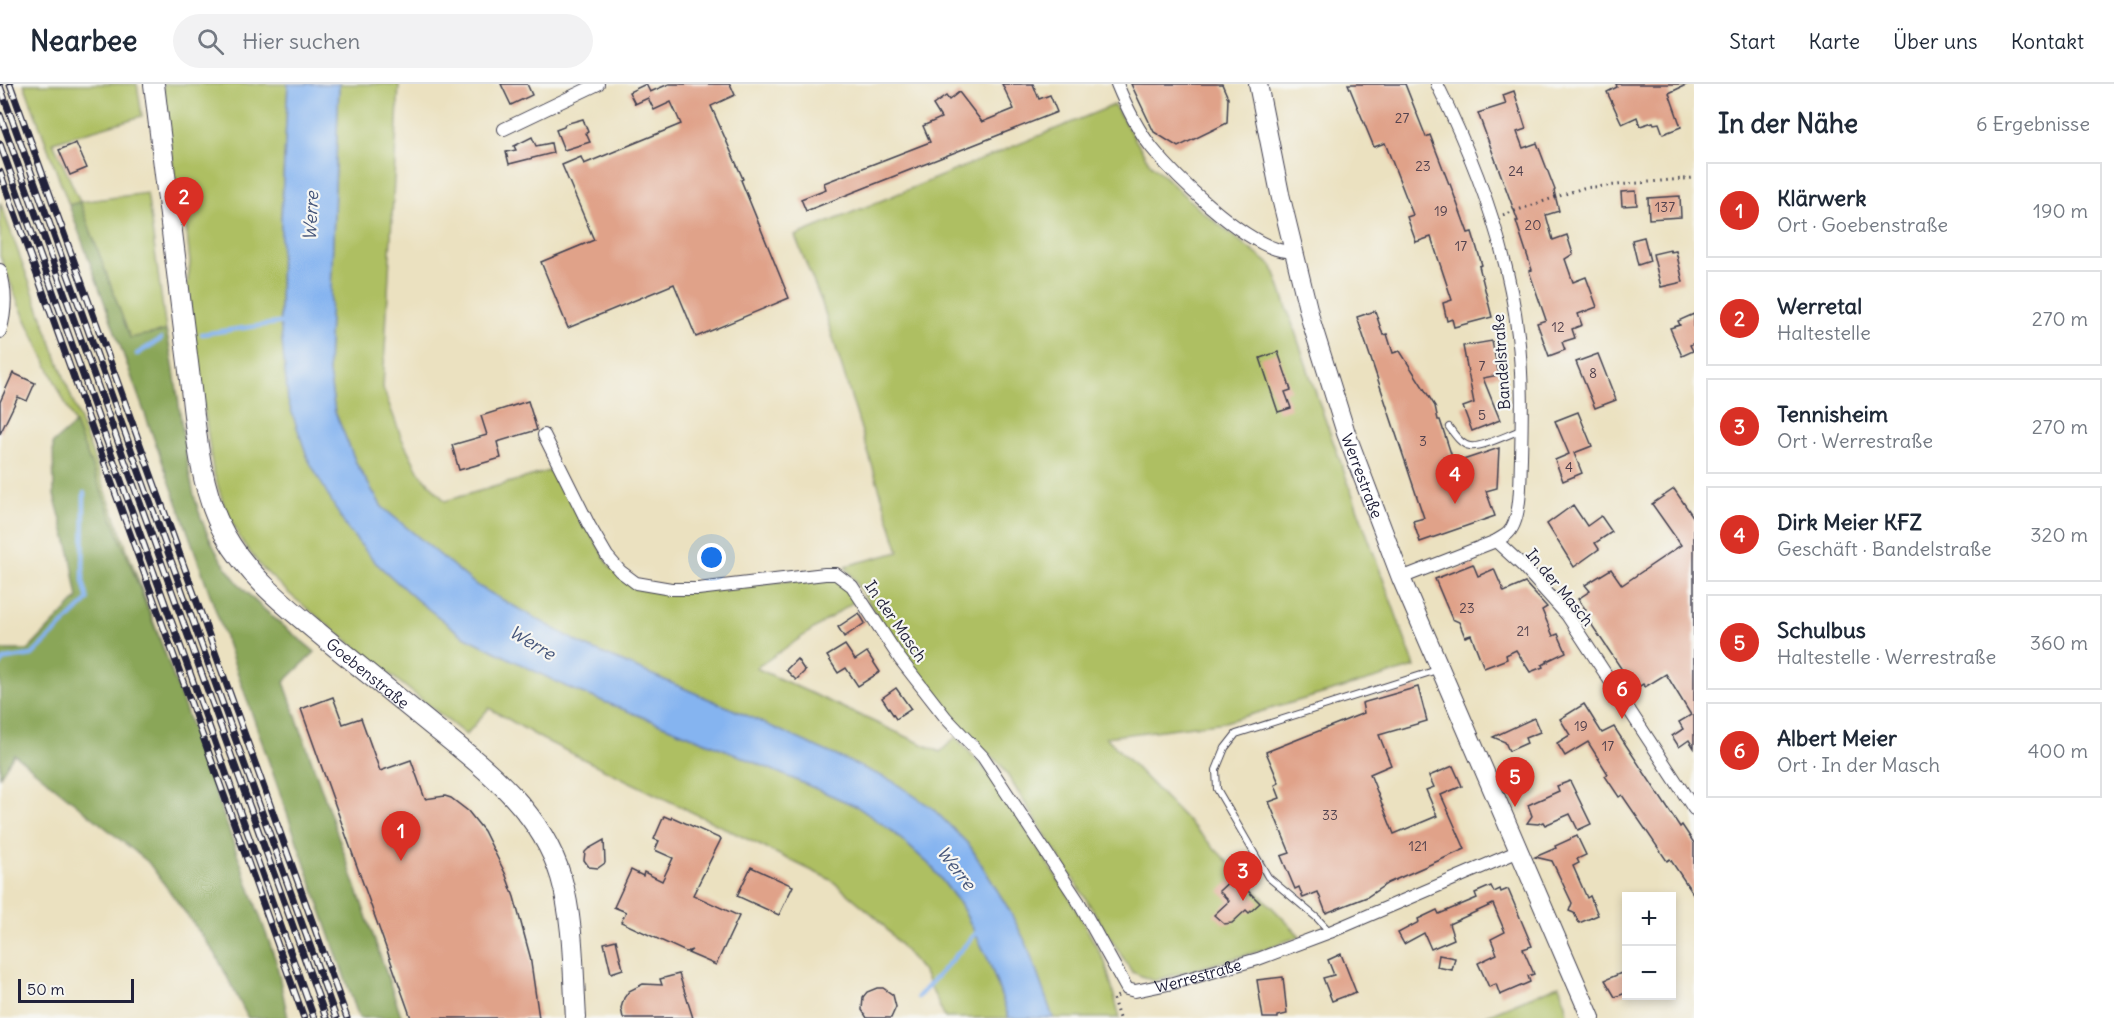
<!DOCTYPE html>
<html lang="de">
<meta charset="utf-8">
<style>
:root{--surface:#fff;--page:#f2f2f3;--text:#1f2937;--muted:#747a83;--line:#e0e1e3;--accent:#d93025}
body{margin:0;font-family:Delius,sans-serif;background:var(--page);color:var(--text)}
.controls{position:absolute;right:18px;bottom:18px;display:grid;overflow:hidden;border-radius:0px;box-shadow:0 3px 9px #0003}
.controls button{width:54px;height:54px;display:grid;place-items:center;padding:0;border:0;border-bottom:2px solid var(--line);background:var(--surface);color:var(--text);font:30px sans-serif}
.scale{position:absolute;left:18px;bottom:15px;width:116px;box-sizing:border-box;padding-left:6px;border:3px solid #22223b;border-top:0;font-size:16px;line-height:21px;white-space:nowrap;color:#22223b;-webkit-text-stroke:4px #f6f6f2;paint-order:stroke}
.you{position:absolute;left:712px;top:474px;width:21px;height:21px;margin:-15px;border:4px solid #fff;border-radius:50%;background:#1a73e8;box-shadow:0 0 0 9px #1a73e833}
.badge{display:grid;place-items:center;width:39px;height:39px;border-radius:50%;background:var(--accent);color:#fff;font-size:20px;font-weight:700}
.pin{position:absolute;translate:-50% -50px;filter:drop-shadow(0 2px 3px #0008)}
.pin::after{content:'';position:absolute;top:32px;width:21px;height:18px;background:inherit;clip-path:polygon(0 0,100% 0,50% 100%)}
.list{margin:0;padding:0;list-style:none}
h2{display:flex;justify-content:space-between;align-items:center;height:78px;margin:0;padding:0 24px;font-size:26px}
h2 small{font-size:20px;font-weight:400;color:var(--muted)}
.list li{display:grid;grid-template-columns:39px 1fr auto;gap:18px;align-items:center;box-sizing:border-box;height:96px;margin:0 12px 12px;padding:0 12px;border:2px solid var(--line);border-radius:0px}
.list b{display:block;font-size:22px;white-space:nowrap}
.list p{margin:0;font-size:20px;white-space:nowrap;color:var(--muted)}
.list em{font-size:20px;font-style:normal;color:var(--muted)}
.icon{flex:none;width:33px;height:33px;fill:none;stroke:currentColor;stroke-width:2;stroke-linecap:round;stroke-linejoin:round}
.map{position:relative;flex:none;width:1694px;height:934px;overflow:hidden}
header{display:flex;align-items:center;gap:36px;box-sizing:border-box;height:84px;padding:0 30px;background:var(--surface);border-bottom:2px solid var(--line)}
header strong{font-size:28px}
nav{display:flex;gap:33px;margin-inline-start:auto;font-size:21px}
.search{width:420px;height:54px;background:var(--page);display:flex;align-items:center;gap:15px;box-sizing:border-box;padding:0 21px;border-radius:33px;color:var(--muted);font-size:22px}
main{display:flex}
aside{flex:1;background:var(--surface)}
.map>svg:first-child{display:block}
</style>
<header>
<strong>Nearbee</strong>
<div class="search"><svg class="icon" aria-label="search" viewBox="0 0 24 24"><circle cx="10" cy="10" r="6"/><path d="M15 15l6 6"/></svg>Hier suchen</div>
<nav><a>Start</a><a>Karte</a><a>Über uns</a><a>Kontakt</a></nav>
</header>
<main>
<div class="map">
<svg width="1694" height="934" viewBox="0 0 1694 934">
<rect width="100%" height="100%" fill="#f6f6f2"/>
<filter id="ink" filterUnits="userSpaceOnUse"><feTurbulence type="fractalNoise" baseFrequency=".0167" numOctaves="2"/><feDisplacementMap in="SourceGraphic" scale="12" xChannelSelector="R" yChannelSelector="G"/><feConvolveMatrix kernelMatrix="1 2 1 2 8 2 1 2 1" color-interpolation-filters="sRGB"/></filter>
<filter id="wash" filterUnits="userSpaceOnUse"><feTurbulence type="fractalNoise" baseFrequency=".008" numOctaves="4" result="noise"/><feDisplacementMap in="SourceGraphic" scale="24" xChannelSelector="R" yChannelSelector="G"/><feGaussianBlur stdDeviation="1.35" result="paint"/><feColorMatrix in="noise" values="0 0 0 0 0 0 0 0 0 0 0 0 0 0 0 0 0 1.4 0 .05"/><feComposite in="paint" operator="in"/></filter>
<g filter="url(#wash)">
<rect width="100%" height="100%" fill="#ebe1c0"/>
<!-- green -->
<g fill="#aebf62" stroke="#68704e" stroke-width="1.5">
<polygon points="24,0 137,0 142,32 53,58 80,118 147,109 166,247 130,254 80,118 69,121"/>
<polygon points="163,0 288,0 281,134 280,237 375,478 417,516 462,551 567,603 726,666 856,722 892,747 931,782 961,821 989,877 1009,934 945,934 924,889 878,835 831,796 542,655 489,624 466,651 293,513 261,483 241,456 225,424 213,387 187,204 190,179 183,111 174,90"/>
<polygon points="339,0 399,0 383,304 402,355 419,388 445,417 556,385 610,483 656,507 827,494 839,496 856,516 756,584 940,668 956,653 992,693 1067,809 1105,878 1120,934 1053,934 1027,861 1008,824 970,762 932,724 892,697 739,628 585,562 476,501 382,423 357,381 335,328 328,283"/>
<polygon points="1114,21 1149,78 1199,125 1273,183 1321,324 1415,583 1225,638 1106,653 1300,852 1253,869 1153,897 1132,888 1001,681 961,645 905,575 845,482 899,468 822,219 795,152"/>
<polygon points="0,118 166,572 75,340 19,221 0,172"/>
<polygon points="1559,901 1566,920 1567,934 1480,934"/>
</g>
<!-- forest -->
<g fill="#8aa658" stroke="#56644a" stroke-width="1.5">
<path d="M 80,118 L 130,254 L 166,247 C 188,332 176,421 234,494 C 256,522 288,545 315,568 L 284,598 L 402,934 L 359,934 L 193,462 L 69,121 Z"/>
<polygon points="75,340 166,572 276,877 288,934 248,934 215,869 148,778 14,670 0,692 0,566 28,566 78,514 70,468 54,411 53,359"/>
</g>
<!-- water -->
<polygon fill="#85b4f0" stroke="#546b96" stroke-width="1.5" points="288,0 339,0 328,283 335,328 357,381 382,423 476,501 585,562 739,628 892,697 932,724 970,762 1008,824 1027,861 1053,934 1009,934 989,877 961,821 931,782 892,747 856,722 726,666 567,603 462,551 417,516 375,478 346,443 308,375 288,317 280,237 281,134"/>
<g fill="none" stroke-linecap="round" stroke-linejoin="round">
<!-- stream -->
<g stroke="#85b4f0" stroke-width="4.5">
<polyline points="202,250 285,238"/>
<polyline points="137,270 161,255"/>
<polyline points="0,581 5,575 32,571 88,516 83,497 84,409"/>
<polyline points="918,913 979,846"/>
</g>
</g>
<g id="blocks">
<!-- building -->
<g fill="#e0a289">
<polygon points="501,0 527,0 532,11 511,21"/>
<polygon points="646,0 650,8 669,0 730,0 735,11 711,22 743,95 741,96 789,214 696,253 674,200 568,244 541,178 594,156 562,81 581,73 584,80 681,40 671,18 654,26 648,14 635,20 629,8"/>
<polygon points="1002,0 1033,0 1039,15 1050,11 1057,28 806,127 801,115 826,105 824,99 930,58 923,42 941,34 933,21 946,12 949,16 959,8 982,38 1014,25"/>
<polygon points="1131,0 1222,0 1228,14 1227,39 1178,63 1154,48"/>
<polygon points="1348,0 1405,0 1426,53 1430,51 1449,100 1450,100 1468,149 1472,148 1482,181 1479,182 1492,233 1454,243 1452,235 1447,237 1443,219 1452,216 1431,153 1416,158 1407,133 1413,131 1385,59 1374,63"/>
<polygon points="1616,0 1688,0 1669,9 1681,43 1663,50 1659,39 1654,40 1653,38 1640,42 1637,33 1622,40 1607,8 1617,3"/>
<polygon points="1514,7 1526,45 1517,48 1523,64 1537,59 1555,106 1554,107 1559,127 1546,131 1553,156 1567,151 1573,170 1565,175 1573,198 1586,193 1597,223 1578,230 1582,241 1572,245 1575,254 1562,258 1565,266 1549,272 1537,239 1546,236 1529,187 1532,186 1516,137 1518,137 1478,29 1506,20 1503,11"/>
<polygon points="583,35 588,48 586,49 590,58 564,66 556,46 564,43 565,40"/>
<polygon points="532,53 536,62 551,59 553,69 509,80 506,68 516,66 514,62"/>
<polygon points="76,59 87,84 70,91 59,66"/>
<polygon points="1636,107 1637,121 1622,122 1621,108"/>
<polygon points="1680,112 1681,133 1649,135 1648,114"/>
<polygon points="1644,153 1650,177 1638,181 1632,156"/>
<polygon points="1670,166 1671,168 1676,167 1683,198 1661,203 1653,170"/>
<polygon points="1375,227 1383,251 1387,250 1393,269 1400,267 1435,322 1438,336 1440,336 1454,379 1499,364 1497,404 1486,407 1495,432 1420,458 1413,437 1424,434 1357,233"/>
<polygon points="1694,230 1694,259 1690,261 1693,267 1682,272 1670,244 1680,241 1678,237"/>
<polygon points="1492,257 1499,291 1483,294 1500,336 1472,347 1463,323 1474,319 1463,262"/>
<polygon points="1278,268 1291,306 1285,308 1291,324 1278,328 1260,274"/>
<polygon points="1598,270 1616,316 1595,324 1576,278"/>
<polygon points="13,289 35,299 27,317 18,313 0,350 0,318"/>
<polygon points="528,317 537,346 497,358 501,374 459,386 452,361 487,351 481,332"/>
<polygon points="1578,328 1592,362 1574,369 1582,389 1563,397 1555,376 1569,370 1555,337"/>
<polygon points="1674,405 1694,434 1694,664 1689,656 1679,663 1672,652 1683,645 1679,638 1691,631 1666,590 1645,603 1643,600 1635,605 1583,528 1586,526 1578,515 1590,507 1585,501 1611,485 1622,501 1681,461 1652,420"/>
<polygon points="1573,421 1587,442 1601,432 1612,448 1595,459 1599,465 1574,483 1547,440"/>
<polygon points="1473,480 1478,492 1494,485 1504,508 1525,499 1547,523 1542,526 1553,552 1558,550 1566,568 1547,577 1548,578 1542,581 1543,583 1530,588 1516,566 1506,571 1507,575 1484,584 1471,551 1465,553 1459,538 1452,535 1435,495"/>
<polygon points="859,529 865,539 844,553 838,543"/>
<polygon points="845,561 855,576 867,568 880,588 858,602 846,584 838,589 827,572"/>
<polygon points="797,575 805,587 796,596 786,586"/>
<polygon points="1418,603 1427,637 1379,651 1391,681 1370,690 1394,750 1437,732 1426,706 1434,703 1429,692 1453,682 1462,702 1441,711 1465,765 1388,799 1367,813 1326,829 1318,808 1303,814 1299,803 1295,805 1281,772 1290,769 1269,718 1280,714 1275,701 1279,699 1266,668 1364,629 1362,619"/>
<polygon points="896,604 911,625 896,635 882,614"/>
<polygon points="333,613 343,640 361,634 380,687 411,676 425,715 445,712 451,714 468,727 484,747 505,789 514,813 530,872 539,934 411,934 301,625"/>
<polygon points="1584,620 1602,649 1614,643 1680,743 1682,741 1694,759 1694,811 1670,775 1667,777 1622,711 1619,713 1605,692 1608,690 1588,658 1565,672 1557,659 1570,651 1560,635"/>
<polygon points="1534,634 1540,648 1525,654 1527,659 1509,667 1505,658 1493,653"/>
<polygon points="1570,697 1591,740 1578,746 1570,730 1545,741 1543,738 1538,740 1527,739 1532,732 1528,721 1559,707 1557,702"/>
<polygon points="664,732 671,735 672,733 721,755 693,811 739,832 716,881 688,869 692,866 686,868 621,838 626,828 614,823 631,786 643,792 644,788 662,797 673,774 655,766 659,757 654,755"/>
<polygon points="1577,752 1586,771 1577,775 1579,779 1573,782 1587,814 1590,812 1598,831 1579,839 1574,829 1569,827 1572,819 1552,777 1535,773 1556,764 1555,762"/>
<polygon points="604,756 605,779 598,784 589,783 584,776 585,768 588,765"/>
<polygon points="751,783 793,802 779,831 737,812"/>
<polygon points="1234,793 1260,819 1249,829 1246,826 1232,839 1224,840 1214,831 1229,817 1219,807"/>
<polygon points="1491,802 1494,808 1500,805 1501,808 1508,805 1532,862 1523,865 1534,890 1528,892 1530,898 1500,911 1496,900 1489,903 1478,879 1497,870 1491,855 1505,848 1493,820 1449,840 1454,855 1431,865 1424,849 1404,860 1398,849 1419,838 1418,835 1437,826 1439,830 1477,814 1475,809"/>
<polygon points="616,856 623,885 611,889 604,859"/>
<polygon points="1341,870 1356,908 1332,917 1323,894 1334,891 1328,876"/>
<polygon points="1439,871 1455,874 1452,886 1437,883"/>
<polygon points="1626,887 1626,909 1615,913 1605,896"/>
<polygon points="679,890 693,934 623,934 621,924 624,914 629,907 643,900 662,901 660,895"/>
<polygon points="1283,893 1287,930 1278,932 1278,934 1263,934 1257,896"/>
<polygon points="877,904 883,904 893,911 896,923 891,934 867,934 862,926 863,913 867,908"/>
</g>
</g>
</g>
<g filter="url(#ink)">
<use href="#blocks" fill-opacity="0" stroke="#403f4f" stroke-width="1.5"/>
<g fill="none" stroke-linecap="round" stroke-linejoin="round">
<defs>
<g id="lane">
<path d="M 1449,343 C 1454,350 1461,361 1470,362 C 1482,364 1509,350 1521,346"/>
<polyline points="1330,848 1317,834 1268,793 1217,705 1216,686 1225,664 1236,650 1437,586"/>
</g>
<g id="street">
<path d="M 1117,0 C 1126,22 1137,45 1152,64 C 1178,96 1237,152 1276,165 C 1281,167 1288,167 1294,168"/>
<polyline points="504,45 598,0"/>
<path d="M 0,186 C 7,208 6,227 0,248"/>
<path id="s1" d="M 544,351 L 589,441 L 607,472 L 620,487 L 636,499 L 671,505 L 698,505 L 825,490 L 836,490 L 852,502 L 900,575 L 946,634 L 983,673 L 1078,817 L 1127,905 L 1135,907 L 1173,899 L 1258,875 L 1330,848 L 1519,767"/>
<polyline points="1496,457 1522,481 1567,531 1694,725"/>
<path d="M 1401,494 L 1496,457 C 1500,454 1505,452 1508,449 C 1522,436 1520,393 1521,374 C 1522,333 1523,292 1518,251 C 1508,163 1476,79 1437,0"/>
</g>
<g id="secondary">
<path id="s2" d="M 1258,0 L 1280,110 L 1311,237 L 1346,349 L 1401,494 L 1591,934"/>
</g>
<g id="primary">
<path id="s3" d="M 154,0 C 165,90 176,180 187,271 C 195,329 196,399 225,451 C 249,494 290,525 327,556 C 361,584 395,611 429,639 C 482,682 540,724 561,793 C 574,838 573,888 576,934"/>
</g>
</defs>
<!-- lane casing -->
<use href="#lane" stroke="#403f4f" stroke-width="8"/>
<!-- street casing -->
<use href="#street" stroke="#403f4f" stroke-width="14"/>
<!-- secondary casing -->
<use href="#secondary" stroke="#403f4f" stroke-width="20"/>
<!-- primary casing -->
<use href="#primary" stroke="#403f4f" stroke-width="22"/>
<!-- path -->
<g stroke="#403f4f" stroke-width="3" stroke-dasharray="1.5 4.5" stroke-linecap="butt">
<polyline points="1503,131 1583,104 1694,94"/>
<polyline points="1118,912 1113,915 1119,934"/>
</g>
<!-- lane -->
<use href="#lane" stroke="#fff" stroke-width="6"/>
<!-- street -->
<use href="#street" stroke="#fff" stroke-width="12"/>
<!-- secondary -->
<use href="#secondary" stroke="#fff" stroke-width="18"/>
<!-- primary -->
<use href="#primary" stroke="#fff" stroke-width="20"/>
<defs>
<g id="rail">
<polyline points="10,0 347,934"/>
<polyline points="0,2 336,934"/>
<polyline points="0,31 326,934"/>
<polyline points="0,60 314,934"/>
<polyline points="0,88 304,934"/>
</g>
</defs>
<!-- rail casing -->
<use href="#rail" stroke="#22223b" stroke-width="7"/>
<!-- rail -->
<use href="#rail" stroke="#f6f6f2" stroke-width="4.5" stroke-dasharray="14" stroke-linecap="butt"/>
</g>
</g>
<g text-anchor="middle" stroke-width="4.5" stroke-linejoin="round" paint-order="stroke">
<!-- number labels -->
<g font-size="14" fill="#52424e">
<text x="1402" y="39">27</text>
<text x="1423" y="87">23</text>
<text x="1516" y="92">24</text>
<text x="1665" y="128">137</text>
<text x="1441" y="132">19</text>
<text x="1533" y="146">20</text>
<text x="1461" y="167">17</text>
<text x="1558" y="248">12</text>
<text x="1482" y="287">7</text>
<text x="1593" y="294">8</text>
<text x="1482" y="336">5</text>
<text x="1423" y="362">3</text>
<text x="1569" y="388">4</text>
<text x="1467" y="529">23</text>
<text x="1523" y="552">21</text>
<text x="1581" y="647">19</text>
<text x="1608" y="667">17</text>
<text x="1330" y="736">33</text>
<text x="1418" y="767">121</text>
</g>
<!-- street labels -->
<g font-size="16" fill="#22223b" stroke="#f6f6f2">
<text transform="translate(1501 278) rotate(-94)" y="6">Bandelstraße</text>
<text dy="6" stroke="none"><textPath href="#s2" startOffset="406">Werrestraße</textPath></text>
<text transform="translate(1560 503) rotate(50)" y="6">In der Masch</text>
<text transform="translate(896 537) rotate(55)" y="6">In der Masch</text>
<text dy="6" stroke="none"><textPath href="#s3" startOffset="658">Goebenstraße</textPath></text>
<text dy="6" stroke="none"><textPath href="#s1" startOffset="960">Werrestraße</textPath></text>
</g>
<!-- water labels -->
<g font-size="18" font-style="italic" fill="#45557a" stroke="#f6f6f2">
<text transform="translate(311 132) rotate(-87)" y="6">Werre</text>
<text transform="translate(532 559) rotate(31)" y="6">Werre</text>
<text transform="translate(956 784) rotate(52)" y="6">Werre</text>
</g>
</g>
</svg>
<div class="controls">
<button>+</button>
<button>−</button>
</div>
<div class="scale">50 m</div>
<div class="you"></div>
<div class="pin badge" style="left:401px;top:777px">1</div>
<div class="pin badge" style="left:184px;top:143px">2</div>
<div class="pin badge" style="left:1243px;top:817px">3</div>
<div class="pin badge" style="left:1455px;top:420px">4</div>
<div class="pin badge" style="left:1515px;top:723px">5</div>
<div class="pin badge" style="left:1622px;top:635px">6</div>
</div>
<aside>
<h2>In der Nähe<small>6 Ergebnisse</small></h2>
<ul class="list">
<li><span class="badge">1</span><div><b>Klärwerk</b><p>Ort · Goebenstraße</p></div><em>190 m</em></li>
<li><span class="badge">2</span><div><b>Werretal</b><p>Haltestelle</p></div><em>270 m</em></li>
<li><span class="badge">3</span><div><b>Tennisheim</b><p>Ort · Werrestraße</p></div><em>270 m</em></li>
<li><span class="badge">4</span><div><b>Dirk Meier KFZ</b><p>Geschäft · Bandelstraße</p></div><em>320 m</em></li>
<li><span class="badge">5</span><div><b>Schulbus</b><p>Haltestelle · Werrestraße</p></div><em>360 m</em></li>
<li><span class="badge">6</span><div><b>Albert Meier</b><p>Ort · In der Masch</p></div><em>400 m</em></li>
</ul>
</aside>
</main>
